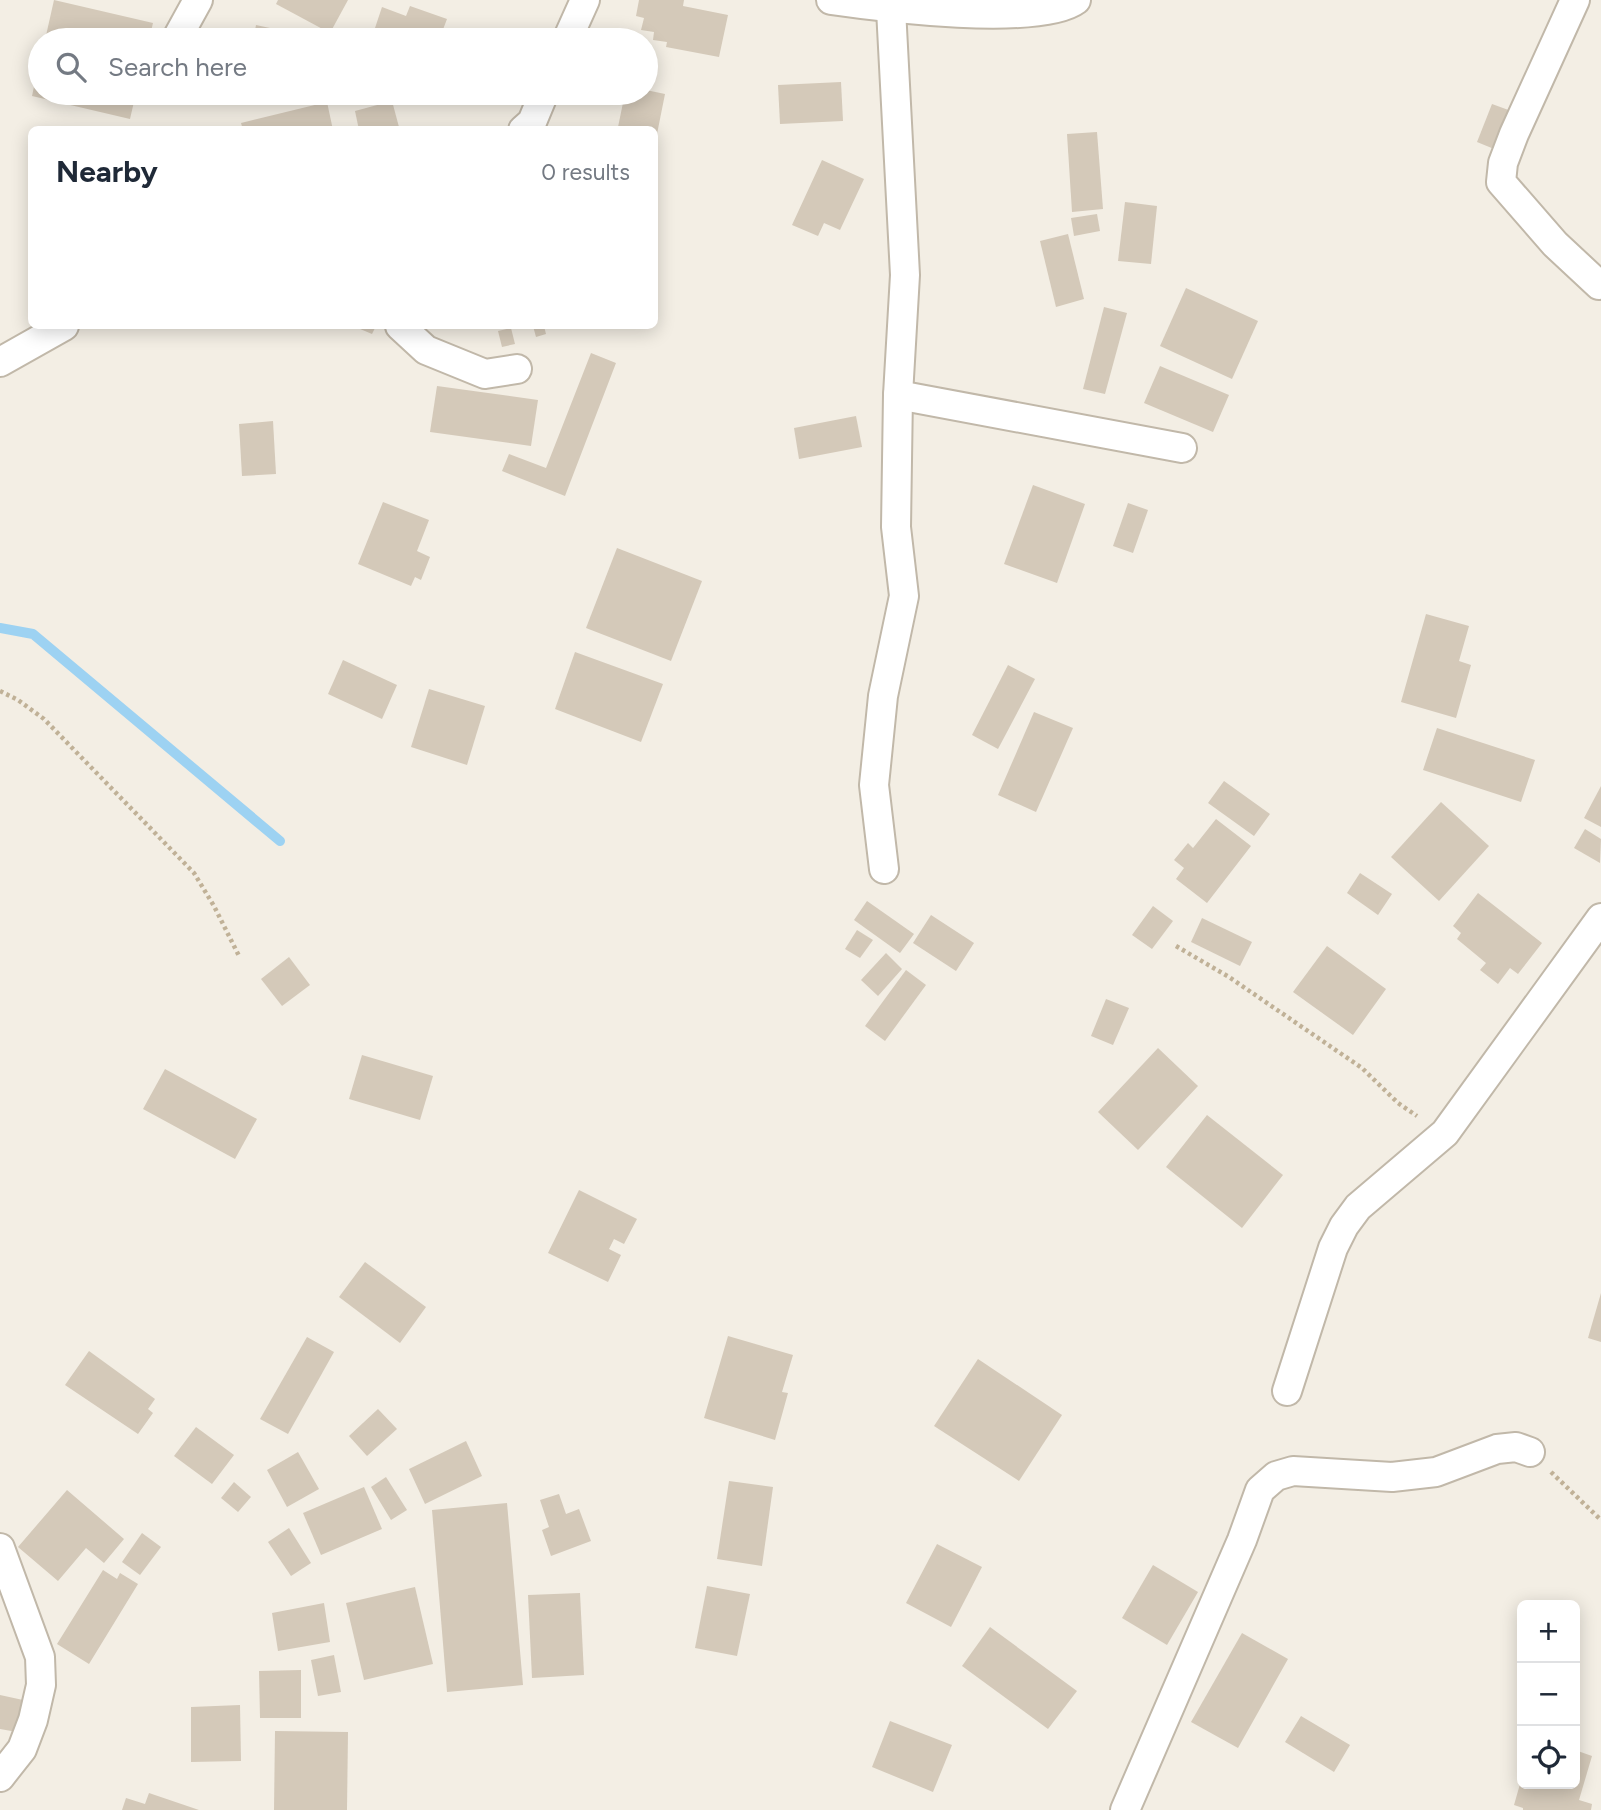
<!DOCTYPE html>
<meta charset="utf-8">
<style>
:root{--surface:#fff;--page:#f2f2f3;--text:#1f2937;--muted:#747a83;--line:#e0e1e3}
body{margin:0;font-family:Figtree,sans-serif;background:var(--page);color:var(--text)}
.controls{position:absolute;right:21px;bottom:21px;display:grid;overflow:hidden;border-radius:10px;box-shadow:0 4px 18px #0003}
.controls button{width:63px;height:63px;display:grid;place-items:center;padding:0;border:0;border-bottom:2px solid var(--line);background:var(--surface);color:var(--text);font:35px sans-serif}
.list{margin:0;padding:0;list-style:none}
h2{display:flex;justify-content:space-between;align-items:center;height:91px;margin:0;padding:0 28px;font-size:30px}
h2 small{font-size:23px;font-weight:400;color:var(--muted)}
.icon{flex:none;width:38px;height:38px;fill:none;stroke:currentColor;stroke-width:2;stroke-linecap:round;stroke-linejoin:round}
.map{position:relative;flex:none;width:1601px;height:1810px;overflow:hidden}
.search{position:absolute;background:var(--surface);box-shadow:0 4px 18px #0003;left:28px;top:28px;width:630px;height:77px;display:flex;align-items:center;gap:18px;box-sizing:border-box;padding:0 24px;border-radius:38px;color:var(--muted);font-size:26px}
.panel{position:absolute;background:var(--surface);box-shadow:0 4px 18px #0003;left:28px;top:126px;width:630px;height:203px;border-radius:10px}
.map>svg:first-child{display:block}
</style>
<div class="map">
<svg width="1601" height="1810" viewBox="0 0 1601 1810">
<rect width="100%" height="100%" fill="#f3eee4"/>
<g fill="none" stroke-linecap="round" stroke-linejoin="round">
<!-- stream -->
<polyline stroke="#9dd2f2" stroke-width="10" points="0,628 33,634 280,841"/>
</g>
<!-- building -->
<g fill="#d4c9b9">
<polygon points="54,0 153,23 149,40 45,40"/>
<polygon points="278,0 348,0 330,33 276,4"/>
<polygon points="639,0 684,0 683,6 728,15 719,57 666,47 667,42 653,40 654,32 641,30 644,18 636,16"/>
<polygon points="410,6 447,19 439,40 380,40 372,37 382,7 406,16"/>
<polygon points="256,25 307,36 306,40 253,40"/>
<polygon points="39,63 40,93 136,93 130,119 32,96"/>
<polygon points="841,82 843,121 780,124 778,85"/>
<polygon points="646,90 665,94 657,134 654,134 654,130 618,127 625,93 646,93"/>
<polygon points="392,101 399,127 388,130 359,130 355,111"/>
<polygon points="327,102 333,130 243,130 241,123"/>
<polygon points="1492,104 1514,112 1499,151 1477,142"/>
<polygon points="1097,132 1103,209 1072,212 1067,134"/>
<polygon points="822,160 864,179 840,230 824,223 818,236 792,225"/>
<polygon points="1125,202 1157,206 1151,264 1118,261"/>
<polygon points="1097,214 1100,231 1074,236 1071,218"/>
<polygon points="1068,234 1084,299 1056,307 1040,241"/>
<polygon points="1186,288 1258,321 1232,379 1160,346"/>
<polygon points="1104,307 1127,313 1105,394 1083,389"/>
<polygon points="353,326 376,326 372,334"/>
<polygon points="533,326 544,326 546,334 536,337"/>
<polygon points="511,328 515,344 502,347 498,331"/>
<polygon points="591,353 616,363 565,496 502,471 509,454 546,468"/>
<polygon points="1160,366 1229,395 1213,432 1144,403"/>
<polygon points="437,386 538,400 531,446 430,432"/>
<polygon points="856,416 862,447 799,459 794,428"/>
<polygon points="273,421 276,474 242,476 239,424"/>
<polygon points="1033,485 1085,504 1057,583 1004,564"/>
<polygon points="383,502 429,520 417,551 430,557 421,580 415,577 411,586 358,564"/>
<polygon points="1128,503 1148,510 1133,553 1113,546"/>
<polygon points="617,548 702,581 671,661 586,628"/>
<polygon points="1426,614 1469,626 1459,661 1471,665 1456,718 1401,702"/>
<polygon points="575,652 663,684 641,742 555,709"/>
<polygon points="343,660 397,685 382,719 328,694"/>
<polygon points="1008,665 1035,679 998,749 972,735"/>
<polygon points="429,689 485,706 467,765 411,747"/>
<polygon points="1034,712 1073,728 1036,812 998,795"/>
<polygon points="1437,728 1535,760 1521,802 1423,770"/>
<polygon points="1224,781 1270,814 1254,836 1208,803"/>
<polygon points="1601,786 1601,827 1584,818"/>
<polygon points="1441,802 1489,846 1439,901 1391,857"/>
<polygon points="1216,819 1251,846 1207,903 1176,879 1184,868 1174,860 1188,843 1193,848"/>
<polygon points="1585,829 1601,839 1600,863 1574,848"/>
<polygon points="1360,873 1392,894 1378,915 1347,893"/>
<polygon points="1478,893 1542,943 1518,974 1510,968 1498,984 1480,970 1486,963 1457,939 1461,933 1453,926"/>
<polygon points="867,901 914,934 900,953 854,920"/>
<polygon points="1153,906 1173,921 1152,949 1132,935"/>
<polygon points="931,915 974,943 956,971 913,943"/>
<polygon points="1202,918 1252,942 1240,966 1191,942"/>
<polygon points="857,930 873,940 860,958 845,949"/>
<polygon points="1327,946 1386,989 1353,1035 1293,992"/>
<polygon points="886,953 902,969 878,996 861,980"/>
<polygon points="289,957 310,985 282,1006 261,979"/>
<polygon points="906,970 926,985 885,1041 865,1026"/>
<polygon points="1106,999 1129,1008 1113,1045 1091,1036"/>
<polygon points="1158,1048 1198,1086 1138,1150 1098,1112"/>
<polygon points="362,1055 433,1076 420,1120 349,1099"/>
<polygon points="165,1069 257,1119 235,1159 143,1109"/>
<polygon points="1207,1115 1283,1175 1242,1228 1166,1167"/>
<polygon points="579,1190 637,1219 624,1244 614,1239 609,1249 621,1255 608,1282 548,1253"/>
<polygon points="365,1262 426,1307 400,1343 339,1297"/>
<polygon points="1601,1293 1601,1342 1588,1338"/>
<polygon points="728,1336 793,1355 782,1392 788,1393 775,1440 704,1418"/>
<polygon points="307,1337 334,1352 288,1434 260,1419"/>
<polygon points="89,1351 155,1399 148,1409 153,1413 138,1434 65,1385"/>
<polygon points="978,1359 1062,1415 1019,1481 934,1426"/>
<polygon points="378,1409 397,1429 367,1456 349,1436"/>
<polygon points="196,1427 234,1455 212,1484 174,1456"/>
<polygon points="466,1441 482,1476 425,1504 409,1469"/>
<polygon points="298,1452 319,1489 287,1507 267,1470"/>
<polygon points="386,1477 407,1510 391,1520 371,1487"/>
<polygon points="729,1481 773,1487 762,1566 717,1559"/>
<polygon points="234,1482 251,1497 238,1512 221,1498"/>
<polygon points="364,1487 382,1529 321,1555 303,1513"/>
<polygon points="67,1490 124,1539 104,1563 86,1548 58,1581 18,1547"/>
<polygon points="559,1494 566,1514 579,1509 591,1541 551,1556 542,1530 549,1527 540,1500"/>
<polygon points="507,1503 523,1685 447,1692 432,1510"/>
<polygon points="289,1528 311,1563 291,1576 268,1542"/>
<polygon points="142,1533 161,1547 140,1575 122,1562"/>
<polygon points="937,1544 982,1567 951,1627 906,1603"/>
<polygon points="1153,1565 1198,1592 1167,1645 1122,1618"/>
<polygon points="103,1570 117,1579 120,1573 138,1584 89,1664 57,1644"/>
<polygon points="707,1586 750,1594 737,1656 695,1648"/>
<polygon points="415,1587 433,1664 364,1680 346,1603"/>
<polygon points="580,1593 584,1675 532,1678 528,1595"/>
<polygon points="324,1603 330,1642 278,1651 272,1613"/>
<polygon points="990,1627 1077,1691 1048,1729 962,1666"/>
<polygon points="1242,1633 1288,1659 1238,1748 1191,1722"/>
<polygon points="334,1655 341,1692 318,1696 311,1660"/>
<polygon points="301,1670 301,1718 260,1718 259,1671"/>
<polygon points="0,1695 23,1700 17,1732 0,1729"/>
<polygon points="240,1705 241,1761 191,1762 191,1707"/>
<polygon points="1301,1716 1350,1745 1334,1772 1285,1742"/>
<polygon points="890,1721 952,1745 933,1792 872,1767"/>
<polygon points="275,1731 348,1732 347,1810 274,1810"/>
<polygon points="1575,1750 1592,1756 1579,1800 1592,1804 1591,1810 1523,1810 1523,1808 1514,1805 1520,1784 1575,1784"/>
<polygon points="149,1793 199,1810 122,1810 126,1798 145,1804"/>
</g>
<g fill="none" stroke-linecap="round" stroke-linejoin="round">
<defs>
<g id="street">
<path d="M 831,0 C 879,7 1040,27 1076,0"/>
<polyline points="1575,0 1514,134 1503,163 1501,182 1555,244 1599,285"/>
<polyline points="176,40 198,0"/>
<polyline points="567,40 585,0"/>
<polyline points="523,130 532,122 544,93"/>
<polyline points="400,326 426,350 485,374 517,369"/>
<polyline points="0,362 64,326"/>
<polyline points="898,395 1182,448"/>
<polyline points="884,869 874,785 883,696 904,596 896,527 898,395 905,275 891,9"/>
<polyline points="1287,1391 1333,1248 1344,1226 1358,1207 1445,1133 1601,918"/>
<polyline points="0,1548 40,1657 41,1685 33,1720 22,1749 0,1777"/>
<polyline points="1125,1810 1242,1540 1260,1490 1276,1476 1293,1471 1392,1477 1436,1472 1497,1449 1516,1447 1530,1452"/>
</g>
</defs>
<!-- street casing -->
<use href="#street" stroke="#c1b8a9" stroke-width="32"/>
<!-- path -->
<g stroke="#c0b197" stroke-width="4.5" stroke-dasharray="3.5 3.5" stroke-linecap="butt">
<polyline points="0,691 18,700 44,719 194,873 214,906 239,956"/>
<polyline points="1176,946 1229,977 1362,1068 1398,1103 1417,1116"/>
<polyline points="1551,1472 1601,1520"/>
</g>
<!-- street -->
<use href="#street" stroke="#fff" stroke-width="28"/>
</g>
</svg>
<div class="controls">
<button>+</button>
<button>−</button>
<button><svg class="icon" aria-label="locate" viewBox="0 0 24 24"><circle cx="12" cy="12" r="6"/><path d="M12 2v4M12 18v4M2 12h4M18 12h4"/></svg></button>
</div>
<div class="search"><svg class="icon" aria-label="search" viewBox="0 0 24 24"><circle cx="10" cy="10" r="6"/><path d="M15 15l6 6"/></svg>Search here</div>
<section class="panel">
<h2>Nearby<small>0 results</small></h2>
<ul class="list">
</ul>
</section>
</div>
